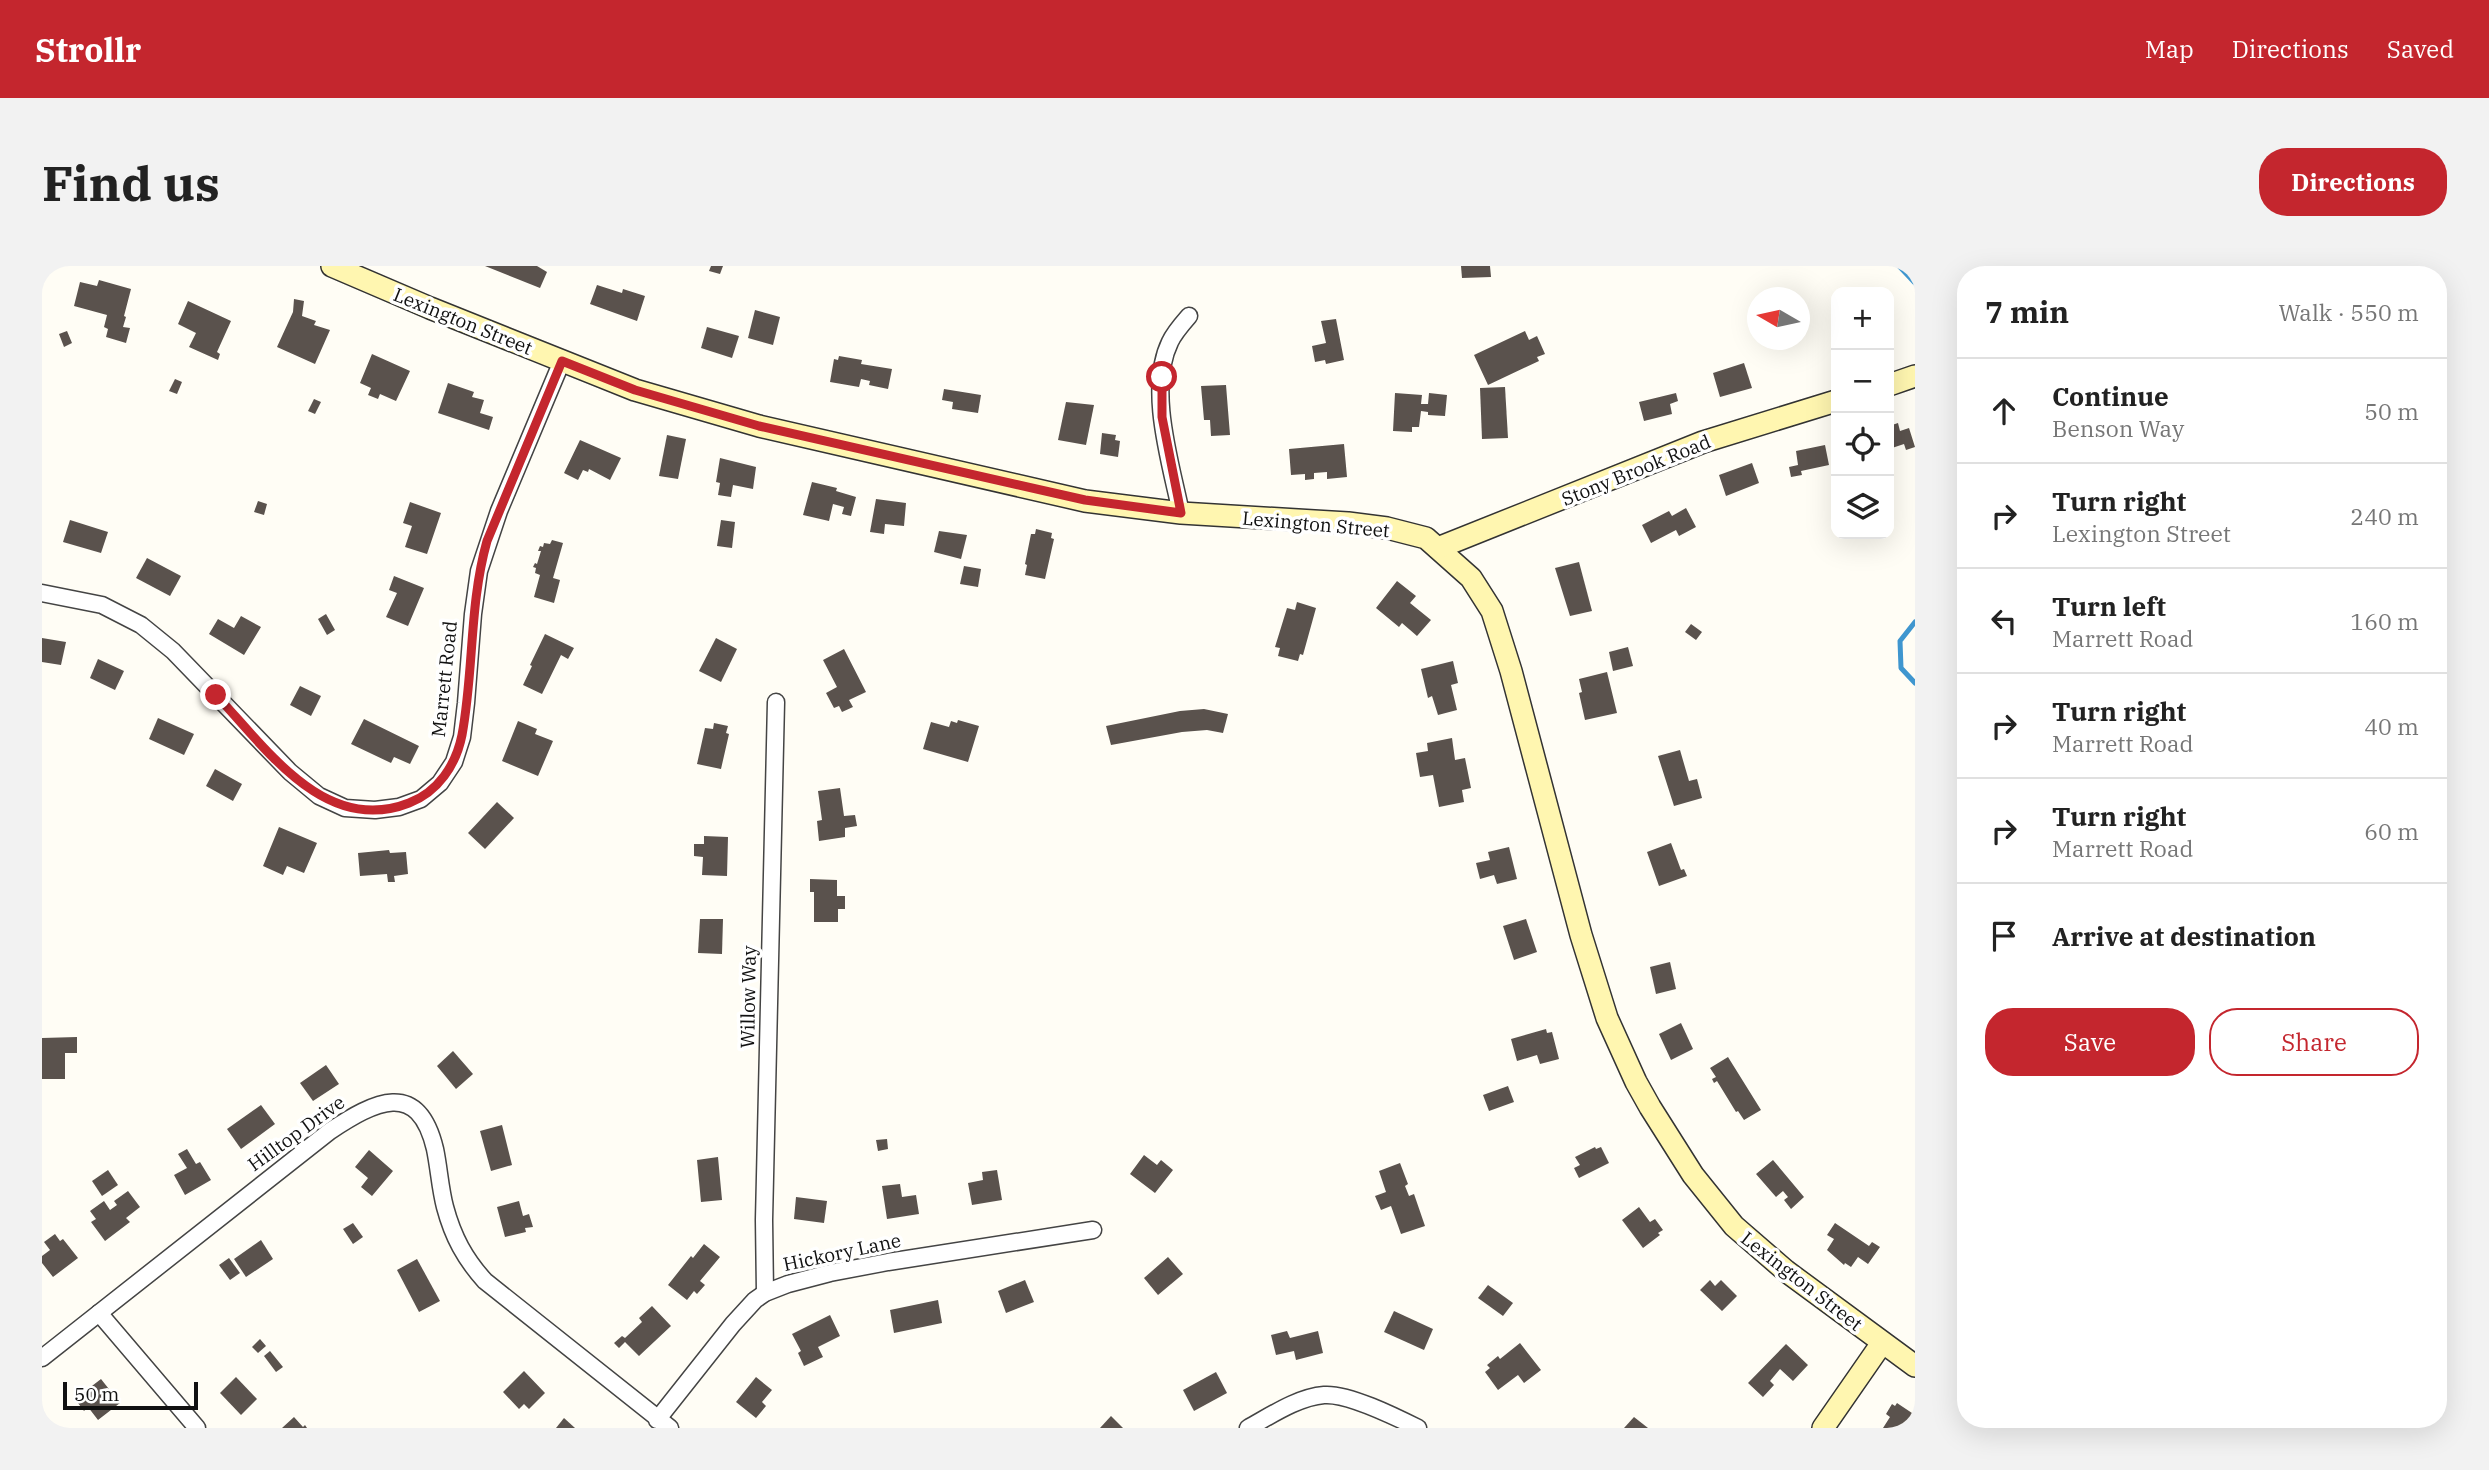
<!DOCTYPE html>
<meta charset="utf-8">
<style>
:root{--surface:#fff;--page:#f2f2f2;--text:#222;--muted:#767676;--line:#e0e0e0;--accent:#c4262e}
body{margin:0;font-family:"IBM Plex Serif",serif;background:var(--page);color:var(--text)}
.controls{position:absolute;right:21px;top:21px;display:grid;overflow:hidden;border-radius:14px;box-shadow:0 7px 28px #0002}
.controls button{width:63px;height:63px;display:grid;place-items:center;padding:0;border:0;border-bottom:2px solid var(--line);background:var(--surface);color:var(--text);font:35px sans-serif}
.compass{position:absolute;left:1705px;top:21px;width:63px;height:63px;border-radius:50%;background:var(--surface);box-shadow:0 7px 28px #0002;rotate:279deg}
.scale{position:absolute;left:21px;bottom:18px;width:135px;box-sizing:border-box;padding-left:7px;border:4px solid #111;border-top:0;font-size:19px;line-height:24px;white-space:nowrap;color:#111;-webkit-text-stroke:5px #fff;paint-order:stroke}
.stop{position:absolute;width:21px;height:21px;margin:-16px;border:5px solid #c4262e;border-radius:50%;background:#fff}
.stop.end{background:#c4262e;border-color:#fff;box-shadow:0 2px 7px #0008}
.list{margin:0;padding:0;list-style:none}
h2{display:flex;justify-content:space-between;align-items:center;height:91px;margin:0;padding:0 28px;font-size:30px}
h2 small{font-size:23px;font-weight:400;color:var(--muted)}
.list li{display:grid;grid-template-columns:46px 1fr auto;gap:21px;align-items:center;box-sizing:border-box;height:105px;padding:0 28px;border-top:2px solid var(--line)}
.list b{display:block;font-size:26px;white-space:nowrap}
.list p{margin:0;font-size:23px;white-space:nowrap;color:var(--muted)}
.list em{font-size:23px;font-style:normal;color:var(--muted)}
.actions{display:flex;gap:14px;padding:21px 28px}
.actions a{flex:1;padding:16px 0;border:2px solid var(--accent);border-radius:28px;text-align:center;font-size:24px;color:var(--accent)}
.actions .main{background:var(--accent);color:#fff}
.icon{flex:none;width:38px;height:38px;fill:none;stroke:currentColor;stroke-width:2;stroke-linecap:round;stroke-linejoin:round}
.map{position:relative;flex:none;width:1873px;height:1162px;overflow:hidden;border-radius:28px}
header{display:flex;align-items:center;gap:42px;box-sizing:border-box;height:98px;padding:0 35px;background:var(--accent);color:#fff}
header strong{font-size:33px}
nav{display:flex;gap:38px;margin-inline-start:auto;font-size:24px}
.intro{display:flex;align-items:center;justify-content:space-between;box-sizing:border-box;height:168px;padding:0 42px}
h1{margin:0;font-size:49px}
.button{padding:18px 32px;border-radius:28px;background:var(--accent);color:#fff;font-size:24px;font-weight:700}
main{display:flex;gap:42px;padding:0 42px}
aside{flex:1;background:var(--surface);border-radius:28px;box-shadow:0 7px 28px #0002}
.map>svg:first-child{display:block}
</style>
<header>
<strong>Strollr</strong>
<nav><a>Map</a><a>Directions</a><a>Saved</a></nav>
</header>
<div class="intro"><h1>Find us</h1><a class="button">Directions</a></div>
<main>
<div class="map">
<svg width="1873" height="1162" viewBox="0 0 1873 1162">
<rect width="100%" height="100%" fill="#fffdf5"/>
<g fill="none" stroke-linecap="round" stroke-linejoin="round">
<!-- stream -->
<g stroke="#3f96cf" stroke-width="5">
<polyline points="1857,0 1873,17"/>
<polyline points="1873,356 1858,375 1859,402 1873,417"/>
</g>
</g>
<!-- building -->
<g fill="#5a524d">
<polygon points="443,0 495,0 505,6 498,22"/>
<polygon points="669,0 681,0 678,8 667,5"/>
<polygon points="1419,0 1448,0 1449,11 1420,12"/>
<polygon points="57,14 89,23 82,50 84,51 81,61 88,62 84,77 64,71 66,63 62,61 65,49 32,40 38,16 55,20"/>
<polygon points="555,19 580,27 581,23 603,30 595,55 548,38"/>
<polygon points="252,33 262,35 260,50 274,55 272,59 288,64 273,98 235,81 251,46"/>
<polygon points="146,35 189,55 175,86 178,88 176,94 147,81 154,67 136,58"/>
<polygon points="713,44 738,51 731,79 706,72"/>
<polygon points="1294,53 1302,94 1284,98 1283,94 1273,96 1270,80 1284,77 1279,55"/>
<polygon points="665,61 697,70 690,92 659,82"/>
<polygon points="25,65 30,77 22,81 17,68"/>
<polygon points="1483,65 1487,74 1495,70 1503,88 1495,91 1497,95 1446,119 1432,89"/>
<polygon points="330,88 368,105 354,135 338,128 336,133 326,129 329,122 318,117"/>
<polygon points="797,90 820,94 819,98 850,103 846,123 827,119 828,115 819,113 817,121 788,116 792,93 796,94"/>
<polygon points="1702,97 1710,122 1678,131 1671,107"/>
<polygon points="133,113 140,116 135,128 127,125"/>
<polygon points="406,117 432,126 430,131 442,134 438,147 451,151 447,164 396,147"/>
<polygon points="1184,119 1188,169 1169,170 1168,154 1162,154 1159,120"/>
<polygon points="1463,121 1466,172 1440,173 1438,122"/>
<polygon points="902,123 939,129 936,147 910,143 911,136 900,134"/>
<polygon points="1353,127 1380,129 1379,138 1386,138 1387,127 1405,129 1403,150 1386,149 1386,146 1379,145 1377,161 1370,161 1370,166 1351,165"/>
<polygon points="1634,127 1636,135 1628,138 1630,148 1602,155 1597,136"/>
<polygon points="272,133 279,136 273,148 266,145"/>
<polygon points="1024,136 1052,139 1044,179 1016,174"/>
<polygon points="1856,157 1858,165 1867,162 1873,181 1864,184 1862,178 1847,183 1847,160"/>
<polygon points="1060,167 1074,169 1073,174 1078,175 1076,191 1058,188"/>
<polygon points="625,169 644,173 636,213 617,210"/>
<polygon points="538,174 579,192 568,214 547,203 546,206 541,204 536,214 522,207"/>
<polygon points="1302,178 1305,211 1285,213 1285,206 1272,207 1272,213 1263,214 1263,208 1249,209 1247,183"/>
<polygon points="1783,179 1787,199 1759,205 1760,209 1749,211 1747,201 1756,199 1754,185"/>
<polygon points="678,192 714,201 711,223 691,219 689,231 676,229 678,217 674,216"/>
<polygon points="1710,197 1717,217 1684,230 1677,209"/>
<polygon points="770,216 795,222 794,225 814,231 809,250 800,248 802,241 791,238 787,255 761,249"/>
<polygon points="834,233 864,237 862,260 843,258 842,268 828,266"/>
<polygon points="216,235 225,238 222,249 212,246"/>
<polygon points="368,236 399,247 385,288 363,281 370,260 361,257"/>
<polygon points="1644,242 1654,261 1637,270 1634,264 1609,277 1600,259 1627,245 1630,250"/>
<polygon points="28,254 66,266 59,287 21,276"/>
<polygon points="679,254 693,256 690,282 675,280"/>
<polygon points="994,263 1010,267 1009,272 1012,273 1003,313 983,309 985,299 983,298 989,268 993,268"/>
<polygon points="897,265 925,269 919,293 892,286"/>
<polygon points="510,274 521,277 511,312 518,314 512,337 492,331 498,309 493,307 494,302 491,301 493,297 495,298 499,285 496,285 498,280 501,281 502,277 508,278"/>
<polygon points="105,292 139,310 128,330 94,312"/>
<polygon points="1537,296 1550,345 1528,350 1513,302"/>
<polygon points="922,300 939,303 936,321 918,318"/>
<polygon points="352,310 382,322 366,360 344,351 355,327 347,324"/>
<polygon points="1355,315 1374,330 1368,337 1389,354 1375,370 1360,357 1357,361 1334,342"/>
<polygon points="1255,336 1274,342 1261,389 1258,388 1256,395 1236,390 1238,382 1233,381 1245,342 1253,344"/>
<polygon points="284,348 293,364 285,369 276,353"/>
<polygon points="199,350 219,361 202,389 167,368 176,353 192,362"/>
<polygon points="1649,358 1660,366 1654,374 1643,366"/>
<polygon points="503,368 532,382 526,393 519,389 500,428 481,419 490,400 488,399"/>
<polygon points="0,372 24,376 19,399 0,396"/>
<polygon points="674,372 695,383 679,416 657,405"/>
<polygon points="1586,381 1591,400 1571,405 1567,386"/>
<polygon points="802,383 824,426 807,434 811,441 800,446 797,440 792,442 784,427 795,421 781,394"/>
<polygon points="56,393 82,405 73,424 48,412"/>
<polygon points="1411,395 1416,417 1409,419 1415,444 1396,449 1390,430 1386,432 1379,403"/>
<polygon points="1565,406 1575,447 1543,454 1537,427 1540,426 1537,413"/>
<polygon points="258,420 279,430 269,450 248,439"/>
<polygon points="1162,443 1186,448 1181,467 1165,464 1140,466 1069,479 1064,460 1138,445"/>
<polygon points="116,452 152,468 142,489 107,473"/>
<polygon points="322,453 377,480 368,498 352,491 349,497 309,478"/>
<polygon points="916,454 937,460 926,496 881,483 889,456 907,461 909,455 915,457"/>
<polygon points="476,455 495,463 493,468 511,475 496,510 460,495"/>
<polygon points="672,457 686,460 684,467 687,468 679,503 655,498 663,462 671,463"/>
<polygon points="1410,472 1413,494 1423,492 1429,522 1420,524 1422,536 1397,541 1391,509 1378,511 1374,487 1386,485 1385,477"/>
<polygon points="1638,484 1647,515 1655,513 1660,532 1632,540 1616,490"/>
<polygon points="173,503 200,518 191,535 164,520"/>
<polygon points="798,522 802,550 813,549 815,560 803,562 803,571 777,575 775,555 780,554 776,525"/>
<polygon points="455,536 472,552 443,583 426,567"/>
<polygon points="237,561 275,577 262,607 245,600 241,609 221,600"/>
<polygon points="662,570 686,571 685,610 660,609 661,591 652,590 652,578 662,578"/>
<polygon points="1629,577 1639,604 1642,603 1645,610 1617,620 1605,586"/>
<polygon points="1467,581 1475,613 1455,618 1452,609 1438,613 1434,597 1448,594 1446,586"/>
<polygon points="347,584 348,587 364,586 366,608 352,610 353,616 346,616 345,608 318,610 316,587"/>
<polygon points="768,613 795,614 795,630 803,630 803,643 796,643 796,656 772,656 772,626 768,626"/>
<polygon points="658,653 681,653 680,688 656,687"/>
<polygon points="1484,653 1495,686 1472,694 1461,660"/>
<polygon points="1628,696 1634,723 1614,728 1608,701"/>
<polygon points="1639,757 1651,783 1629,794 1617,768"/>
<polygon points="1504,763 1505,767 1510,766 1517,793 1498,798 1495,789 1475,795 1469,773"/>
<polygon points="35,771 35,787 23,787 23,813 0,813 0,772"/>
<polygon points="411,785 431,808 414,823 395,800"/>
<polygon points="1686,791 1719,844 1702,854 1696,845 1694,846 1675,815 1672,817 1670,813 1674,811 1668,802"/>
<polygon points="284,799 297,818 271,835 258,817"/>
<polygon points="1466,820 1472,836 1447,845 1441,829"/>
<polygon points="219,839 233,858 199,883 185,863"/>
<polygon points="460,859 470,899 449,905 438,865"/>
<polygon points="845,873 846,883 836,885 834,874"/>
<polygon points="1553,881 1554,883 1559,881 1567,897 1537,912 1532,902 1538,899 1533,891"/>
<polygon points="145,883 154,898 158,896 169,914 143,929 132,909 145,902 136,888"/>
<polygon points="327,884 351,905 330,930 319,921 326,912 313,901"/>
<polygon points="1102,889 1115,899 1119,894 1131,904 1113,927 1088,908"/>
<polygon points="676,891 680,934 659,936 655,894"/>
<polygon points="1731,894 1762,931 1749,943 1742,934 1746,931 1741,925 1734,931 1714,908"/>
<polygon points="1358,897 1366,918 1363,920 1367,930 1372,928 1383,960 1359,968 1349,940 1339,944 1333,930 1344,926 1337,905"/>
<polygon points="66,904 76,919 60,930 50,915"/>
<polygon points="955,904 960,934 930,939 926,917 941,914 940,906"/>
<polygon points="858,918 860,931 874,929 877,948 845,953 840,920"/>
<polygon points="86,925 98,941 84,952 88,956 63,975 49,956 54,953 48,945 62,935 68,944 75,939 72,935"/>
<polygon points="754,931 785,935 782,957 752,953"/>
<polygon points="477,935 481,950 487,948 491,961 483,962 484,966 463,971 455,941"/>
<polygon points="1597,941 1608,956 1613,953 1621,964 1616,967 1618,969 1601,982 1580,954"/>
<polygon points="311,957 321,971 311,978 301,963"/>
<polygon points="1793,957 1827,980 1830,976 1838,981 1826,998 1816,991 1809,1001 1803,997 1802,999 1785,984 1792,973 1785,969"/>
<polygon points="13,968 18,975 21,973 36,992 11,1011 0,997 0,990 8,984 2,976"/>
<polygon points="219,974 231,993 204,1011 192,993"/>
<polygon points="662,978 678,991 658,1015 663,1019 655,1028 652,1025 645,1034 626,1019 649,990 651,992"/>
<polygon points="1126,991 1141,1008 1116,1029 1102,1012"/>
<polygon points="187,992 198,1007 188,1014 177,999"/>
<polygon points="375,993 398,1035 377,1046 355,1004"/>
<polygon points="983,1014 992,1036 964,1047 956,1025"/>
<polygon points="1668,1014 1673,1020 1679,1014 1695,1030 1680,1045 1658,1024"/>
<polygon points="1446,1019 1471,1037 1461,1050 1436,1032"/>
<polygon points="896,1034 900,1057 852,1067 848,1044"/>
<polygon points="610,1040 629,1060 597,1090 583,1076 577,1082 572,1077 580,1070 583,1072 600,1056 597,1052"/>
<polygon points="1352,1045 1391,1063 1382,1084 1342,1066"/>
<polygon points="788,1049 798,1070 776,1081 781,1091 762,1100 756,1087 759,1085 750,1068"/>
<polygon points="1245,1065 1248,1072 1276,1065 1281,1087 1254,1094 1252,1085 1234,1089 1229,1069"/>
<polygon points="218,1073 224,1080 216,1087 210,1081"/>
<polygon points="1478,1077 1499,1104 1482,1117 1476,1109 1456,1124 1443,1106 1448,1102 1445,1099 1456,1090 1458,1093"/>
<polygon points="1744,1078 1766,1099 1751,1115 1738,1103 1728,1115 1732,1119 1721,1131 1706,1117"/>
<polygon points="228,1085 241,1101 234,1106 222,1090"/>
<polygon points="482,1105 503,1127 487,1143 482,1138 477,1143 461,1126"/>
<polygon points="1174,1106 1185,1127 1152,1145 1141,1124"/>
<polygon points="194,1111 215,1133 199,1149 178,1127"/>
<polygon points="714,1111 730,1124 720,1136 724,1140 714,1152 694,1136"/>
<polygon points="59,1113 78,1137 56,1154 46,1141 42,1145 33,1133"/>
<polygon points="1855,1137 1873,1149 1873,1162 1841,1162 1848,1151 1844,1148 1850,1138 1853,1140"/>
<polygon points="1069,1150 1081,1162 1058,1162"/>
<polygon points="252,1151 261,1161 263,1159 265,1162 240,1162"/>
<polygon points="1592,1151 1606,1162 1582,1162"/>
<polygon points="522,1152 533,1162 514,1162"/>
</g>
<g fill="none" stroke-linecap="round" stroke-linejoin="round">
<defs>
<g id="street">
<path d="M 1139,247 C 1129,198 1105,123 1128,76 C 1132,67 1140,58 1147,50"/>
<polyline points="0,327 60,339 99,359 131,385 248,506 277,530 303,542 333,544 357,541 379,533 398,517 412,496 420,471 424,437 431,348 437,305 457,245 520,95"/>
<polyline points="723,1027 722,954 734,436"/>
<polyline points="57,1047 155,1162"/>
<path d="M 0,1092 L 288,865 C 332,836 376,812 393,883 C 397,902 398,922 403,941 C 411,971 423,993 443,1015 L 628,1162"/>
<polyline points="615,1154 691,1058 713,1034 723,1027 746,1018 788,1007 846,996 1051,964"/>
<path d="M 1206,1162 C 1228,1150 1256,1131 1282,1129 C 1306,1127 1354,1151 1376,1162"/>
</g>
<g id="secondary">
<polyline points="290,0 388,42 593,124 717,160 1043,235 1139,247 1306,257 1345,262 1384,272 1429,312 1450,345 1469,405 1539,669 1565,752 1594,816 1608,841 1651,909 1692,960 1744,1005 1873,1100"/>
<polyline points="1847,119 1873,110"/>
<polyline points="1396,282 1661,176 1794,135"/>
<polyline points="1781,1162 1840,1077"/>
</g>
</defs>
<!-- street casing -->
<use href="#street" stroke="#444" stroke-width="19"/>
<!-- secondary casing -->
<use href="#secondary" stroke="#333" stroke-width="24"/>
<!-- street -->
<use href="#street" stroke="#fff" stroke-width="16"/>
<!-- secondary -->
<use href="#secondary" stroke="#fff6b0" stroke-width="21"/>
</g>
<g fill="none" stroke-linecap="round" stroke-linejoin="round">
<!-- route -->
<path stroke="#c4262e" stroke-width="9" d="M 174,429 C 224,482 283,570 367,537 C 396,526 414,499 420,469 C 432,405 427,339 445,275 L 520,95 L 593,124 L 717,160 L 1043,234 L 1139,247 L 1120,151 L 1120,111"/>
</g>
<g text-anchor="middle" stroke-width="7" stroke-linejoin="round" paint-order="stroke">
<!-- street labels -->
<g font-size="19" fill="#111" stroke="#fff">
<text transform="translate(421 55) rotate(22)" y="7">Lexington Street</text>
<text transform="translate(1594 204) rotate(-22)" y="7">Stony Brook Road</text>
<text transform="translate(1274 258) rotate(5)" y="7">Lexington Street</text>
<text transform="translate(402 413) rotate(-84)" y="7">Marrett Road</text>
<text transform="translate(706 731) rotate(-89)" y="7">Willow Way</text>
<text transform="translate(254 867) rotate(-36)" y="7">Hilltop Drive</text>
<text transform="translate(800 986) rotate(-12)" y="7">Hickory Lane</text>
<text transform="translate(1760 1015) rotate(38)" y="7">Lexington Street</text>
</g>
</g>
</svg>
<div class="controls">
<button>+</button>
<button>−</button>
<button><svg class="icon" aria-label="locate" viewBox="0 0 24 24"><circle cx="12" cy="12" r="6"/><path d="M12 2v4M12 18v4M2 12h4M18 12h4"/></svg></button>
<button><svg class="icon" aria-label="layers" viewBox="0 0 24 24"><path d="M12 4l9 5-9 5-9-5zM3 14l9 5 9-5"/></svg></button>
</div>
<svg class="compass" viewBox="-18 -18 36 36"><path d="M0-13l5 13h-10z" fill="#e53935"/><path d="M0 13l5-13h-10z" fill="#767676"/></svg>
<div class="scale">50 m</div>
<div class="stop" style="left:1120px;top:111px"></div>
<div class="stop end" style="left:174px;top:429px"></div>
</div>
<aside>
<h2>7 min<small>Walk · 550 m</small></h2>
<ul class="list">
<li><svg class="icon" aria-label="ahead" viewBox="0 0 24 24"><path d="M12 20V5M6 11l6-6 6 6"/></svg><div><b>Continue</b><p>Benson Way</p></div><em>50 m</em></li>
<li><svg class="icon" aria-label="right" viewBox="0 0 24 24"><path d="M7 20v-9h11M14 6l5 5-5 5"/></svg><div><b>Turn right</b><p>Lexington Street</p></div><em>240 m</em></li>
<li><svg class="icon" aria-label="left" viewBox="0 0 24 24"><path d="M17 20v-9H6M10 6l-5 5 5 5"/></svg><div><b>Turn left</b><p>Marrett Road</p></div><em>160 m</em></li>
<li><svg class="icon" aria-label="right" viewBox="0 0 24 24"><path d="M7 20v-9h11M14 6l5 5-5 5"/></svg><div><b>Turn right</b><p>Marrett Road</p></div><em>40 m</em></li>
<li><svg class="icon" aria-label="right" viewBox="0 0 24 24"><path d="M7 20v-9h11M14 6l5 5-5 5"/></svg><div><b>Turn right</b><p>Marrett Road</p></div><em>60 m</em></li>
<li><svg class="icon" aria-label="arrive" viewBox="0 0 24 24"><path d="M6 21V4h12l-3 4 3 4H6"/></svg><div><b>Arrive at destination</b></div></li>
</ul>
<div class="actions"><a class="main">Save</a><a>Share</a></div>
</aside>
</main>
